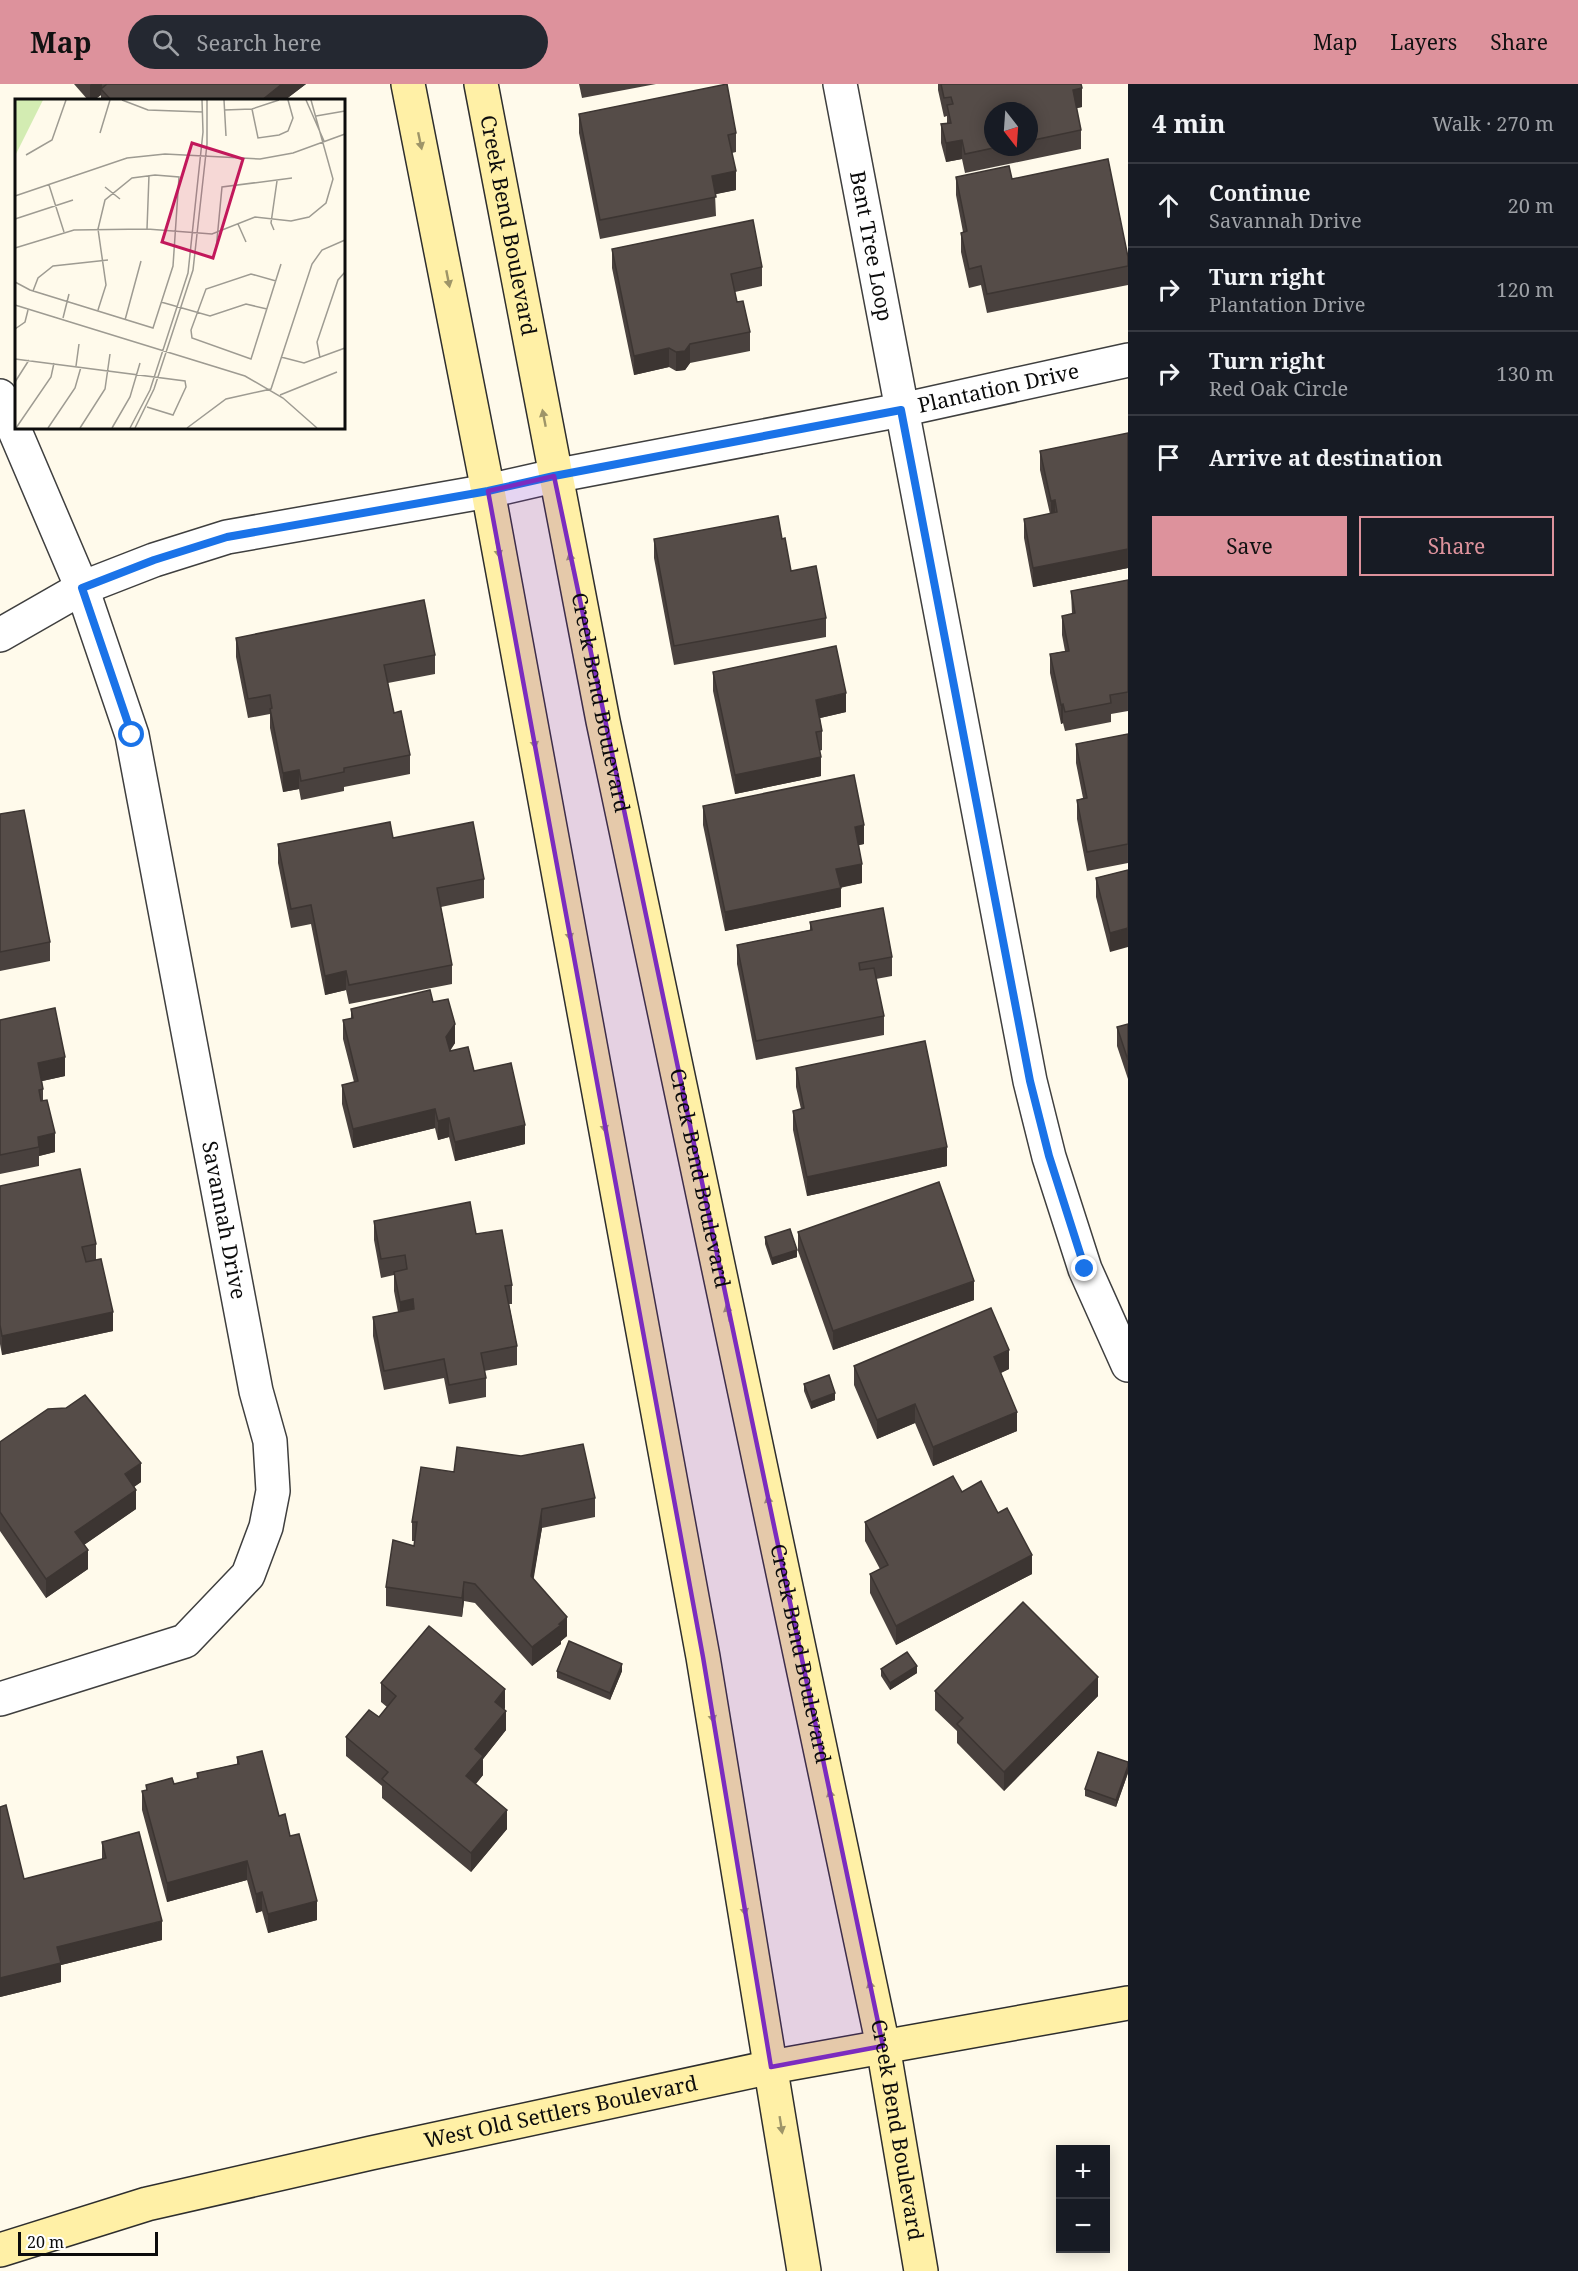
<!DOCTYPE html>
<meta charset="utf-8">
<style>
:root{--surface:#171b24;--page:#242831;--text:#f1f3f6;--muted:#9ea1a6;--line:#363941;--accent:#dd929c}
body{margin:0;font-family:"Noto Serif",serif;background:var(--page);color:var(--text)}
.controls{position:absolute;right:18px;bottom:18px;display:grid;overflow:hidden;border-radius:0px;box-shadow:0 3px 15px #0003}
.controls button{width:54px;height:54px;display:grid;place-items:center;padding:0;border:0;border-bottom:2px solid var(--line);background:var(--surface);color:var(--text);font:30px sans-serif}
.compass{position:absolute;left:984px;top:18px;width:54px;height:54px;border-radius:50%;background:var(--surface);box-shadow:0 3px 15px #0003;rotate:163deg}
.scale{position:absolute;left:18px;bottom:15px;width:140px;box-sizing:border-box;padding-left:6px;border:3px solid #0c0c0c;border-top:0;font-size:16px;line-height:21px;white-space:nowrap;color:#0c0c0c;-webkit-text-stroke:4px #fff;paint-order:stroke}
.stop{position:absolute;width:18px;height:18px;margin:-14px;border:4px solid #1a73e8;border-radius:50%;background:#fff}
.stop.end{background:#1a73e8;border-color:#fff;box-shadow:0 2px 6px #0008}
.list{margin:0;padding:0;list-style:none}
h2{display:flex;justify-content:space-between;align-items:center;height:78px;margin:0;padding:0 24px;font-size:26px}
h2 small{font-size:20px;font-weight:400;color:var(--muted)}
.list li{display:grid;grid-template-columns:39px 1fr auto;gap:18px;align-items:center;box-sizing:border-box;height:84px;padding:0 24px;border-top:2px solid var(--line)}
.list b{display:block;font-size:22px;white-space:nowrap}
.list p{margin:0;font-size:20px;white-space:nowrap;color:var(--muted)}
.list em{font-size:20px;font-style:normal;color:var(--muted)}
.actions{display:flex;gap:12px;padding:18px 24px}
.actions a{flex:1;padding:14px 0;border:2px solid var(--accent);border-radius:0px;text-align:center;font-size:21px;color:var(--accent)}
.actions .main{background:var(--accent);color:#111}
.icon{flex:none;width:33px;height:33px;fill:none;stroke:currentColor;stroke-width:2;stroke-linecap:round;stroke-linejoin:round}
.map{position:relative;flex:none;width:1128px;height:2187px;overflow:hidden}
header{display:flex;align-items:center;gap:36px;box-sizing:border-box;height:84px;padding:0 30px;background:var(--accent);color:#111}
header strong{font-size:28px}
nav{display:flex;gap:33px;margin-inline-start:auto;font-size:21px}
.search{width:420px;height:54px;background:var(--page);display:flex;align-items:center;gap:15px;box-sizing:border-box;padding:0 21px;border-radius:33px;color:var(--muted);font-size:22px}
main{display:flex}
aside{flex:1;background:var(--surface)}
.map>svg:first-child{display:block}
</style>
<header>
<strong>Map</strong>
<div class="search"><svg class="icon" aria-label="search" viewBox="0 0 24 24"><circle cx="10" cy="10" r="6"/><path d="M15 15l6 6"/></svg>Search here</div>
<nav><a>Map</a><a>Layers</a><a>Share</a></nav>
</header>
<main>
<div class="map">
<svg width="1128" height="2187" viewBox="0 0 1128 2187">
<rect width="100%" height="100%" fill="#fffaeb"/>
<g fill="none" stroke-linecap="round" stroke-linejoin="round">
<defs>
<g id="street">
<path id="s1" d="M 840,0 L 1030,997 L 1049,1073 L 1085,1185 L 1128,1281"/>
<path id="s2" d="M 0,312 L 82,504 L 132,651 L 256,1307 L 270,1357 L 273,1407 L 266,1443 L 248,1491 L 185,1557 L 0,1615"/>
<path id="s3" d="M 0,551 L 82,504 L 154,476 L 227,453 L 488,407 L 554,392 L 901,326 L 1128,276"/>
</g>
<g id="secondary">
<polyline points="408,0 488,407 703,1573 804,2187"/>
<path id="s4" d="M 481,0 L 603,637 L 883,1962 L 921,2187"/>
<path id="s5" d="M 0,2166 L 147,2120 L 371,2069 L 771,1983 L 1128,1919"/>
</g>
</defs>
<!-- street casing -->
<use href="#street" stroke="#3f3f3f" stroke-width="36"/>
<!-- secondary casing -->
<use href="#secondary" stroke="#2e2e2e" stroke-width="36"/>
<!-- street -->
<use href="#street" stroke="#fff" stroke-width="33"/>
<!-- secondary -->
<use href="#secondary" stroke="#fff0a6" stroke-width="33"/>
</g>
<!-- wall -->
<g fill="#49413e" fill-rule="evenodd">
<polygon points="74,0 306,0 285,16 101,16 101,11 94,16 88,16"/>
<polygon points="579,0 656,0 582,14"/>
<path d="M 938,0 L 1081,0 L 1082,23 L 1076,24 L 1081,46 L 1081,65 L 965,89 L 962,75 L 946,78 L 941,59 L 941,40 L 947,39 L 947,32 L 944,33 L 938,6 ZM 1029,27 L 1029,63 L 993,63 Z"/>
<polygon points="579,30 736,49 736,68 732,69 736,106 715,110 716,132 600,155 579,49"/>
<polygon points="956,93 1012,95 1128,173 1128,201 987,229 981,201 969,204 961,168 961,149 963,148 956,111"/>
<polygon points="612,165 762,183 762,202 735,208 737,218 750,248 750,267 690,279 685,286 676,287 669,283 634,291 612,184"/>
<polygon points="1128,349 1128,484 1033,503 1024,454 1024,435 1050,430 1040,386 1040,367"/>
<polygon points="654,455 782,455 791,487 826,534 826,553 674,581 654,474"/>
<polygon points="1128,496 1128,627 1111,630 1111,638 1065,647 1063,639 1061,640 1060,635 1050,589 1050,570 1065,567 1062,551 1062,532 1072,530 1071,507"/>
<polygon points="236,554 435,571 435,590 388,599 394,629 410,671 410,690 344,703 344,707 301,716 299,705 283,708 270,644 270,630 248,634 236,573"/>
<polygon points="713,588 846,628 820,634 822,647 822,666 819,667 821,692 735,710 713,607"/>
<polygon points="1128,650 1128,779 1087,787 1077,735 1077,716 1083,714 1076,679 1076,660"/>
<polygon points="703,722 864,760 858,761 862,799 840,804 841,823 725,847 703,741"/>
<polygon points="0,730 50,858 50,877 0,887"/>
<polygon points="393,754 484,795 484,814 441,823 452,881 452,900 349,920 346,906 325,911 311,840 291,844 278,779 278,760"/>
<polygon points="1128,786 1110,868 1096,813 1096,794"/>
<polygon points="810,838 892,873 892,892 876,895 884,932 884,951 756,976 737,880 737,861 810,846"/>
<polygon points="433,918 455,959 450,967 474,987 525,1060 455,1077 449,1053 438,1056 435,1044 353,1064 342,1020 342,1001 354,998 343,955 343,936 351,935 351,925"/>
<polygon points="0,936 65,992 42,997 43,1005 43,1017 55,1068 39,1072 39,1082 0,1090"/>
<polygon points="1128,940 1128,995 1117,962 1117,943"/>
<polygon points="796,984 947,1082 807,1112 793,1046 793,1027 801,1025 796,1003"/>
<polygon points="0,1102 96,1160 96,1176 113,1247 2,1271 0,1260"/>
<polygon points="374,1137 476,1150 512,1201 512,1220 509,1220 517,1262 517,1281 484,1287 486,1294 486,1313 449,1320 444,1294 384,1306 373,1252 373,1233 398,1228 394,1207 394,1191 381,1194 374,1156"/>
<polygon points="798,1148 974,1216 833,1266 798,1167"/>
<polygon points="765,1153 797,1173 772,1181 765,1160"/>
<polygon points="854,1282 1009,1285 1001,1289 1017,1347 933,1382 915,1339 877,1355 854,1301"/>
<polygon points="804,1300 835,1316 811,1325 804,1307"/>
<polygon points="0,1358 141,1398 134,1403 136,1425 84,1461 88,1485 46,1514 0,1447"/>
<polygon points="962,1408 1032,1490 896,1561 870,1509 870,1490 880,1485 865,1457 865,1438"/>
<polygon points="595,1414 595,1433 542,1444 533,1495 567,1552 561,1557 561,1560 532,1582 475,1519 464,1517 462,1533 386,1522 386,1503 414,1462 415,1457 412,1457 412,1438"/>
<polygon points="881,1585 917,1589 890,1606 881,1592"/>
<polygon points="557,1587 622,1587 610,1616 557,1594"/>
<polygon points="381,1599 505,1624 504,1626 506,1646 483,1675 483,1691 476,1700 507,1745 471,1788 382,1714 382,1702 346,1672 346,1653 379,1633 387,1623 381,1618"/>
<polygon points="935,1607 1098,1612 1004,1707 957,1659 957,1647 935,1626"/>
<polygon points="237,1673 279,1732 290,1752 317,1836 268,1849 262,1827 256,1829 247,1796 167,1818 142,1726 142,1707 146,1706 146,1701 174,1700 197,1695 197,1689 237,1680"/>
<polygon points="1128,1678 1128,1689 1116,1723 1085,1712 1085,1705"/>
<polygon points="0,1723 24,1795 102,1775 102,1758 162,1856 61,1881 61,1898 0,1913"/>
</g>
<!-- shaded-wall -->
<g fill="#3c3532">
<polygon points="91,0 102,0 101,11 94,16 90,16 90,1"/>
<polygon points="282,0 306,0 285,16 262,16"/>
<polygon points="1082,4 1082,23 1073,25 1073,6"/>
<polygon points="962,56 962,75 946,78 946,59"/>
<polygon points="736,87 736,106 712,111 712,92"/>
<polygon points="690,260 690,279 685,286 676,287 676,268"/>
<polygon points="669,264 669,283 634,291 634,272"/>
<polygon points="1055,416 1055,434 1051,436 1051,417"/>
<polygon points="1128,465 1128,484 1033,503 1033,484"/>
<polygon points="846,609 846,628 816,635 816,616"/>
<polygon points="1063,620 1063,639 1061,640 1061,621"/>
<polygon points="821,673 821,692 735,710 735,691"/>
<polygon points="299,686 299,705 283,708 283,689"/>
<polygon points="864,741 864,760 855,762 855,743"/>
<polygon points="862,780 862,799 836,804 836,785"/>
<polygon points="841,804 841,823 725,847 725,828"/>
<polygon points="1128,844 1128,863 1110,868 1110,849"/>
<polygon points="346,887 346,906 325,911 325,892"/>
<polygon points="455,940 455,959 446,972 446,953"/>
<polygon points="65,973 65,992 38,998 38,979"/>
<polygon points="435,1025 435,1044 353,1064 353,1045"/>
<polygon points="449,1034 449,1053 438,1056 438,1037"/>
<polygon points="525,1041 525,1060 455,1077 455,1058"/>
<polygon points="55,1049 55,1068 39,1072 39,1063 38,1053"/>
<polygon points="947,1063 947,1082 807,1112 807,1093"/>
<polygon points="797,1166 797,1173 772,1181 772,1174"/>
<polygon points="974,1197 974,1216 833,1266 833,1247"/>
<polygon points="413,1215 413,1234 400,1237 400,1218"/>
<polygon points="113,1228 113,1247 2,1271 2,1252"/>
<polygon points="1009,1266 1009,1285 994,1292 994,1273"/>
<polygon points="835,1309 835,1316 811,1325 811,1318"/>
<polygon points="915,1320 915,1339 877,1355 877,1336"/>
<polygon points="1017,1328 1017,1347 933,1382 933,1363"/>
<polygon points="141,1379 141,1398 125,1409 125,1390"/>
<polygon points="136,1406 136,1425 75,1467 75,1448"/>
<polygon points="542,1425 542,1444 531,1511 531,1492"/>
<polygon points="88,1466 88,1485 46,1514 46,1495"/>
<polygon points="1032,1471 1032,1490 896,1561 896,1542"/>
<polygon points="464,1498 464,1517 462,1533 462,1514"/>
<polygon points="567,1533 567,1552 561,1557 561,1560 532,1582 532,1563"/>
<polygon points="622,1580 622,1587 610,1616 610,1609"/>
<polygon points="917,1582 917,1589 890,1606 890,1599"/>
<polygon points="1098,1593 1098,1612 1004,1707 1004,1688"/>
<polygon points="505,1605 505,1624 495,1637 495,1618"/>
<polygon points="506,1627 506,1646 483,1675 483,1691 466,1711 466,1692 475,1665"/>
<polygon points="1128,1682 1128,1689 1116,1723 1116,1716"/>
<polygon points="507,1726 507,1745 471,1788 471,1769"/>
<polygon points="247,1777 247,1796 167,1818 167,1799"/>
<polygon points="262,1808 262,1827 256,1829 256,1810"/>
<polygon points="317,1817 317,1836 268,1849 268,1830"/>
<polygon points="162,1837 162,1856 61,1881 61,1898 0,1913 0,1894 57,1863"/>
</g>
<!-- building -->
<g fill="#554c48" stroke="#3c3532" stroke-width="1.5">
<polygon points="107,0 282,0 262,16 111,16 101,5"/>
<polygon points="727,0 736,49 728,51 736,87 712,92 716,113 600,136 579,30"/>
<polygon points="941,0 1081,0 1082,4 1073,6 1081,46 1029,57 1029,27 993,27 993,63 998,63 965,70 962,56 946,59 941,40 951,39 947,21 953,20 951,13 944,14"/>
<polygon points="1108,75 1128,173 1128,182 987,210 981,182 969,185 961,149 967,147 956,93 1009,82 1012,95"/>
<polygon points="753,136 762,183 731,190 737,218 743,217 750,248 690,260 685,267 676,268 669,264 634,272 612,165"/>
<polygon points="1128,349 1128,465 1033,484 1024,435 1057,428 1055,416 1051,417 1040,367"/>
<polygon points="778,432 782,455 785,454 791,487 816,482 826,534 674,562 654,455"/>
<polygon points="1128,496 1128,608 1110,611 1111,619 1065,628 1063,620 1061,621 1060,616 1050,570 1069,567 1062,532 1075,529 1071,507"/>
<polygon points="424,516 435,571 384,581 394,629 401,627 410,671 344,684 344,688 301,697 299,686 283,689 270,625 272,624 270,611 248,615 236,554"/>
<polygon points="836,562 846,609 816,616 822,647 816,648 821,673 735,691 713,588"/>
<polygon points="1128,650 1128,760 1087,768 1077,716 1087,714 1076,660"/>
<polygon points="854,691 864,741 855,743 862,780 836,785 841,804 725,828 703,722"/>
<polygon points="24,726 50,858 0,868 0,730"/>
<polygon points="390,738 393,754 473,738 484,795 437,804 452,881 349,901 346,887 325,892 311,821 291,825 278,760"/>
<polygon points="1128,786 1128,844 1110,849 1096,794"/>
<polygon points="883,824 892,873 859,879 860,886 874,884 884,932 756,957 737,861 812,846 810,838"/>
<polygon points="430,906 433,918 448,915 455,940 446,953 450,967 468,963 474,987 511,979 525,1041 455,1058 449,1034 438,1037 435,1025 353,1045 342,1001 358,997 343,936 353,934 351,925"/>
<polygon points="55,924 65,973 38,979 43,1005 39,1006 41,1017 47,1016 55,1049 38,1053 39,1063 0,1071 0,936"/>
<polygon points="1128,940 1128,976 1117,943"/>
<polygon points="925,957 947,1063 807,1093 793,1027 804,1024 796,984"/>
<polygon points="80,1085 96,1160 82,1163 86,1178 101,1175 113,1228 2,1252 0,1241 0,1102"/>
<polygon points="939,1098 974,1197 833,1247 798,1148"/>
<polygon points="470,1118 476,1150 502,1146 512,1201 505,1202 517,1262 481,1269 486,1294 449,1301 444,1275 384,1287 373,1233 414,1225 413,1215 400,1218 394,1188 407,1185 405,1171 381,1175 374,1137"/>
<polygon points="790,1145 797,1166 772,1174 765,1153"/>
<polygon points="991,1224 1009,1266 994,1273 1017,1328 933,1363 915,1320 877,1336 854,1282"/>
<polygon points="829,1291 835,1309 811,1318 804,1300"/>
<polygon points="85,1311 141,1379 125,1390 136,1406 75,1448 88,1466 46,1495 0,1428 0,1358 48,1325 66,1324"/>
<polygon points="583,1360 595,1414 542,1425 531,1492 567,1533 559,1540 561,1541 532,1563 475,1500 464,1498 462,1514 386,1503 393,1456 414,1462 417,1438 412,1438 421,1383 454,1388 457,1363 521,1372"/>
<polygon points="953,1392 962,1408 981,1397 998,1429 1007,1424 1032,1471 896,1542 870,1490 888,1481 865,1438"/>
<polygon points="1023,1518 1098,1593 1004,1688 957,1640 963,1634 935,1607"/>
<polygon points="429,1542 505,1605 495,1618 506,1627 475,1665 483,1672 466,1692 507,1726 471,1769 382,1695 388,1688 346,1653 369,1626 379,1633 396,1612 381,1599"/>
<polygon points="569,1557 622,1580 610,1609 557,1587"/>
<polygon points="907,1568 917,1582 890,1599 881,1585"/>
<polygon points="262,1667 279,1732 285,1730 290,1752 299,1750 317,1817 268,1830 262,1808 256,1810 247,1777 167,1799 142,1707 147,1706 146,1701 172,1694 174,1700 198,1694 197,1689 239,1680 237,1673"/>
<polygon points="1098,1668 1128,1678 1128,1682 1116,1716 1085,1705"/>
<polygon points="6,1721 24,1795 106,1774 102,1758 139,1748 162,1837 57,1863 61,1879 0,1894 0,1723"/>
</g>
<!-- one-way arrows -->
<defs><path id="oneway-solid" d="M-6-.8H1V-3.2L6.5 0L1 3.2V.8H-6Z" transform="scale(1.5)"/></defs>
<g fill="#9e9568">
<use href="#oneway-solid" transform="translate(420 57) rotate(78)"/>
<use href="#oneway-solid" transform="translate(448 195) rotate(79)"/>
<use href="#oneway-solid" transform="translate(544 334) rotate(-101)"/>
<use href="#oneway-solid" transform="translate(498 465) rotate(80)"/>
<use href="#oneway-solid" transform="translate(571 477) rotate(-101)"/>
<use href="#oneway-solid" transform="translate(534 656) rotate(80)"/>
<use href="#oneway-solid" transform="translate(569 848) rotate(80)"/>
<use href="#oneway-solid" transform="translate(604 1040) rotate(80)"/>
<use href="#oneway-solid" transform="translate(728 1229) rotate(-102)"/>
<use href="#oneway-solid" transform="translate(769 1420) rotate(-102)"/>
<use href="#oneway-solid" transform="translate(712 1630) rotate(80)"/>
<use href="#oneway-solid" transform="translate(831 1714) rotate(-102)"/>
<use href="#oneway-solid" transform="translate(744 1823) rotate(80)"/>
<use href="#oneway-solid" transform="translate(871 1905) rotate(-102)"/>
<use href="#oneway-solid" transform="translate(781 2041) rotate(81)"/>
</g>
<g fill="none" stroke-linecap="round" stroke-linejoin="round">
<!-- route -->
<polyline stroke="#1a73e8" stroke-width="8" points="132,651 82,504 154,476 227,453 488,407 554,392 901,326 1030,997 1049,1072 1085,1185"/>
</g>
<!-- marked area -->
<path fill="#7b2cbf" fill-opacity="0.2" stroke="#7b2cbf" stroke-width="4.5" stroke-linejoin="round" d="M 554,392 L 883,1962 L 771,1983 L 703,1573 L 488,407 Z"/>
<g text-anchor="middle" stroke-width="6" stroke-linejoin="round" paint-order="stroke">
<!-- street labels -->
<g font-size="21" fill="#0c0c0c" stroke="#fff">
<text dy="7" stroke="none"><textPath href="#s4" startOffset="144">Creek Bend Boulevard</textPath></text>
<text dy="7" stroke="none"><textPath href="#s1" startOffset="165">Bent Tree Loop</textPath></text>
<text dy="7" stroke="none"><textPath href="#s3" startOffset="1034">Plantation Drive</textPath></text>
<text dy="7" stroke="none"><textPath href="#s4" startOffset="630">Creek Bend Boulevard</textPath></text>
<text dy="7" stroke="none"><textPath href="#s4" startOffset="1116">Creek Bend Boulevard</textPath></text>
<text dy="7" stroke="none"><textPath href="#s2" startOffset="858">Savannah Drive</textPath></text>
<text dy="7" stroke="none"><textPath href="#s4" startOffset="1602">Creek Bend Boulevard</textPath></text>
<text dy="7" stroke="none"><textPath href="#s5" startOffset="578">West Old Settlers Boulevard</textPath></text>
<text dy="7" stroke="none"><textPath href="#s4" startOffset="2088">Creek Bend Boulevard</textPath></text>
</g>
</g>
<!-- overview -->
<g transform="translate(15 15)">
<rect width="330" height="330" fill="#fffaeb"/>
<path d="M 0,1 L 28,1 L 0,57 Z" fill="#d3ecb2"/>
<path fill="none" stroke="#9e9b92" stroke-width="1.5" d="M 107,1 L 133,11 L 188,13M 209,1 L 211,37M 291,1 L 309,42M 237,10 L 243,39 L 264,36 L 273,32 L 278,19 L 273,1M 209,11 L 237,10 L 264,1M 301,17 L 330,12M 85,34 L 95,1M 11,56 L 37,41 L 51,1M 34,86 L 49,133M 90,88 L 105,100M 0,97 L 112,59 L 150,55 L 245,60 L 278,54 L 330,35M 0,120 L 58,101M 223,125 L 231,143M 132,130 L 134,76M 259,131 L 256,124 L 262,82M 0,149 L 59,131 L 132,130 L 197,135 L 240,118 L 276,122 L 294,118 L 311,104 L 318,80 L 296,1M 201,151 L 207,88 L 277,79M 261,182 L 236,175 L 191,190 L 176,231 L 177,239 L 236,260 L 266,165M 0,183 L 15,191 L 138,229 L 158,167 L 164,78 L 140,76 L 117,79 L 90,101 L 83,130 L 91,186 L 83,211M 18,192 L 23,179 L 38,167 L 93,161M 146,203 L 195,217 L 231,205 L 252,210M 0,206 L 230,277 L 268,299 L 302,329M 48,219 L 54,195M 110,221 L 126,162M 0,230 L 10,223 L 13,211M 266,258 L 289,264 L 330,249M 305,259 L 302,243 L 323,181 L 330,173M 0,260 L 170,282 L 171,288 L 158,316 L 132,308M 61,267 L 64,245M 0,283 L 14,261M 265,296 L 322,273M 1,329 L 36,278 L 39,264M 33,329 L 60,289 L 66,268M 65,329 L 90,290 L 95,255M 97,329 L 115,298 L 125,264M 115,329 L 135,291 L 173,174 L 188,33 L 187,1M 120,329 L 139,290 L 178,171 L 192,45 L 192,1M 172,329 L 211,300 L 256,290 L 297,165 L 307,151 L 330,141"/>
<path fill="#c2185b" fill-opacity="0.15" stroke="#c2185b" stroke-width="3" d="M 177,44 L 228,60 L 198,159 L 147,143 Z"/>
<rect width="330" height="330" fill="none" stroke="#0c0c0c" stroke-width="3"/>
</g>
</svg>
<div class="controls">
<button>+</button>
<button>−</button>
</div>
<svg class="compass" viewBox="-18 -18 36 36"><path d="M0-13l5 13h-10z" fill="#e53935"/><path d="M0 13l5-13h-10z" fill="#9ea1a6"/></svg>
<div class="scale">20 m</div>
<div class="stop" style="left:132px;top:651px"></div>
<div class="stop end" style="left:1085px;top:1185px"></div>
</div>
<aside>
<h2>4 min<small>Walk · 270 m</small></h2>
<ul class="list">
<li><svg class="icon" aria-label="ahead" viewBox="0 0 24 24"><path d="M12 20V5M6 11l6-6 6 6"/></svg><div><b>Continue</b><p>Savannah Drive</p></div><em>20 m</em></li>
<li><svg class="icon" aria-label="right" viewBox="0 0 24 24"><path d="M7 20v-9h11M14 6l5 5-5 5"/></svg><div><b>Turn right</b><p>Plantation Drive</p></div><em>120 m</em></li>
<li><svg class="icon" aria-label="right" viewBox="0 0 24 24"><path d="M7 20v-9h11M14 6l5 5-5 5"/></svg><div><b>Turn right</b><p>Red Oak Circle</p></div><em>130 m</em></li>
<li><svg class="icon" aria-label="arrive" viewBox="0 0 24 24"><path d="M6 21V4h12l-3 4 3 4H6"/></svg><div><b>Arrive at destination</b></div></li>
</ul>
<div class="actions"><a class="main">Save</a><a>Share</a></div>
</aside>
</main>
